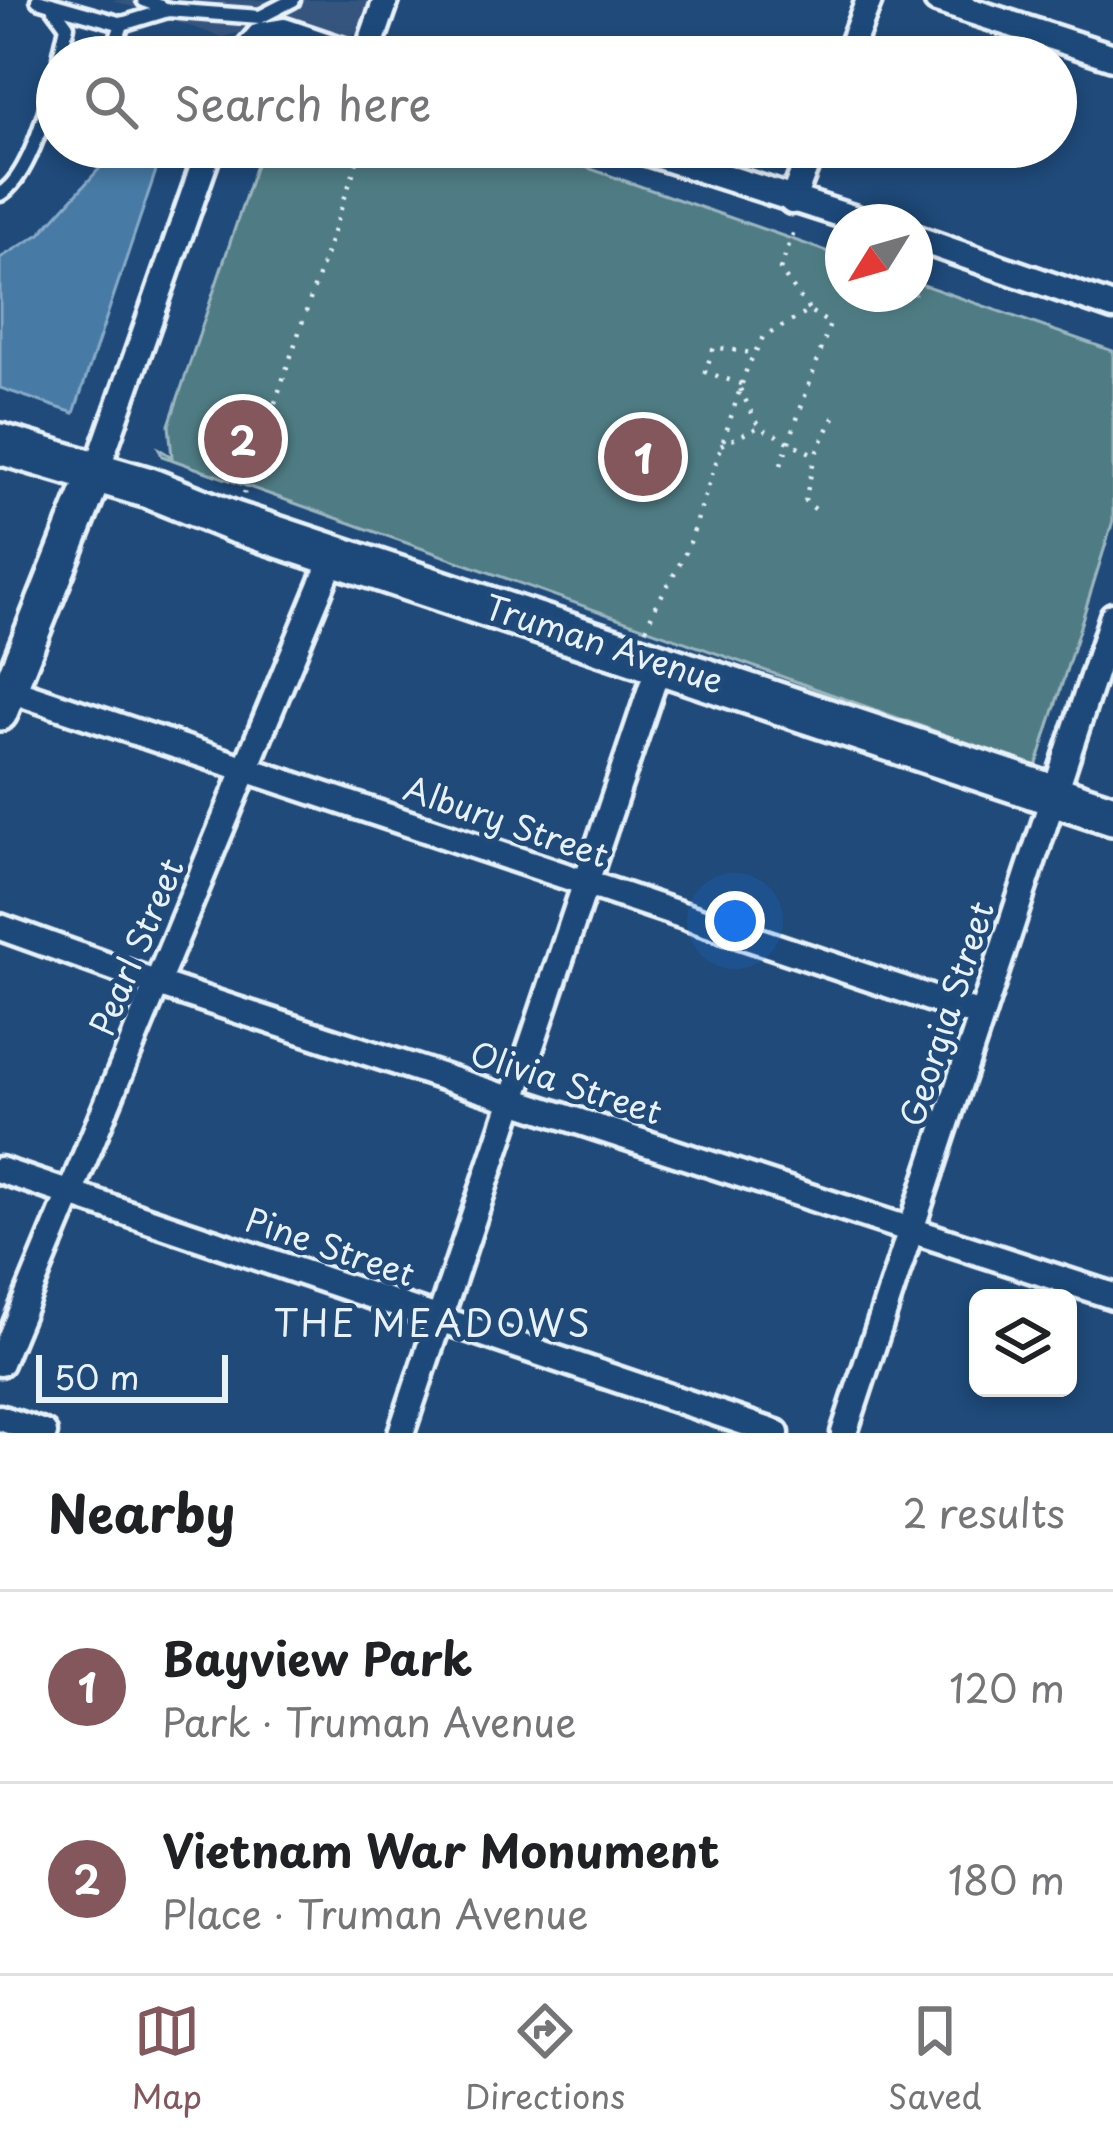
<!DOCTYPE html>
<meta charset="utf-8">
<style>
:root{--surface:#fff;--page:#f6f6f6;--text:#202124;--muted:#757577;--line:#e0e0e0;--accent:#84575d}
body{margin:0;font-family:"Playpen Sans",sans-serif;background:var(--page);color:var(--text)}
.controls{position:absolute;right:36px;bottom:36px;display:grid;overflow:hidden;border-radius:18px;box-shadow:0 6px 18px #0003}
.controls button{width:108px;height:108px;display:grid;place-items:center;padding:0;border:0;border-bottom:3px solid var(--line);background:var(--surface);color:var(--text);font:60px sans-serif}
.compass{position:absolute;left:825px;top:204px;width:108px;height:108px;border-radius:50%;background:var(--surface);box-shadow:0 6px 18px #0003;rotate:233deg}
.scale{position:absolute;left:36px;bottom:30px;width:192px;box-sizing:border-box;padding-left:12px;border:6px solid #e8f1f8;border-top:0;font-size:33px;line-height:42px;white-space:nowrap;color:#e8f1f8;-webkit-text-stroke:9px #1f4a7a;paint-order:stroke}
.you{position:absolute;left:735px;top:921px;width:42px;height:42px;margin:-30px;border:9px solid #fff;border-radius:50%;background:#1a73e8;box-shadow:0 0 0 18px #1a73e833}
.badge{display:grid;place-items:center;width:78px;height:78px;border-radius:50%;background:var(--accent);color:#fff;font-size:39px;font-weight:700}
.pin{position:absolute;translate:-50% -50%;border:6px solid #fff;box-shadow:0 3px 12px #0006}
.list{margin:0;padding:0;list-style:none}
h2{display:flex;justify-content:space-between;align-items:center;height:156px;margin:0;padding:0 48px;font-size:51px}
h2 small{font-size:39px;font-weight:400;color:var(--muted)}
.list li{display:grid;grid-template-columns:78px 1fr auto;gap:36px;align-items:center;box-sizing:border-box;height:192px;padding:0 48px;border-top:3px solid var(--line)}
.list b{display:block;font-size:45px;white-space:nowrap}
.list p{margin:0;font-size:39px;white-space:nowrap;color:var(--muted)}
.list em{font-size:39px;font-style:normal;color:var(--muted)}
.icon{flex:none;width:66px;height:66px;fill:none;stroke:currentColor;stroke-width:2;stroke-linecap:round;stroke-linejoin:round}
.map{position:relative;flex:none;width:1113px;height:1433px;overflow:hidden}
.search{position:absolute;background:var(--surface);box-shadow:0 6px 18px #0003;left:36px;right:36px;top:36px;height:132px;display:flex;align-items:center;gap:30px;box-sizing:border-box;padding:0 42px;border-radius:66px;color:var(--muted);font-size:45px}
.sheet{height:540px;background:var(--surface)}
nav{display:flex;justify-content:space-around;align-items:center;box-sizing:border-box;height:168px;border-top:3px solid var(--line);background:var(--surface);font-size:33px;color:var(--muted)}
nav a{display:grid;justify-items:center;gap:6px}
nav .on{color:var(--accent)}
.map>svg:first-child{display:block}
</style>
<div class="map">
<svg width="1113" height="1433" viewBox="0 0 1113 1433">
<rect width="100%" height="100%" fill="#1f4a7a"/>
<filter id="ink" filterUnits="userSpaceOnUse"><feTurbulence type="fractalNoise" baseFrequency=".00833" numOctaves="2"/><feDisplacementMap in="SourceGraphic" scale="24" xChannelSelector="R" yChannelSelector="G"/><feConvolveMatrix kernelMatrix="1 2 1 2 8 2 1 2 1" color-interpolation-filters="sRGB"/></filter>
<g filter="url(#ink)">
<!-- built -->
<polygon fill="#34547f" points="111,0 371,0 361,32 347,37 296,18 222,37"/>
<!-- green -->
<polygon fill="#507c84" stroke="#9cb6be" stroke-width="3" points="262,147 528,147 843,257 843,294 915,294 915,282 1113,351 1113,521 1036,767 162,456 159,449 172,457 169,425"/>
<!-- water -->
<polygon fill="#477aa4" stroke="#87aac6" stroke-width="3" points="119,147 164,147 74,413 0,388 0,258 40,234"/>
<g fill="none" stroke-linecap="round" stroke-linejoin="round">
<defs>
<g id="lane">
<polyline points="38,0 51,4 67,26 60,57"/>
<polyline points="144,0 168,10"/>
<polyline points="51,4 122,24 111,57"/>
<polyline points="122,24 168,10 260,17 293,0"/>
<path d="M 0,194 C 30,177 49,103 57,69"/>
</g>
<g id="street">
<polyline points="937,0 1113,57"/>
<polyline points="241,57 260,35 284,31 361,57"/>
<polyline points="366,57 386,0"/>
<polyline points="847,57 869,0"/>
<polyline points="631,147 865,222"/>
<polyline points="792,201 813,147"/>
<polyline points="915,238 1113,307"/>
<polyline points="95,475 210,147"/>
<polyline points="10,690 980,1015"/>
<polyline points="0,927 158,984 1113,1296"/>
<polyline points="0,1170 776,1433"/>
<polyline points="0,1363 334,555"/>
<polyline points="0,1418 44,1433"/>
<polyline points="401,1433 660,662"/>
<polyline points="844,1433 1113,616"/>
</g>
<polyline id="secondary" points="0,713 95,475"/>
<polyline id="primary" points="0,444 149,488 234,522 1113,815"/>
</defs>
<!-- lane casing -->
<use href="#lane" stroke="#e8f1f8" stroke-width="21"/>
<!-- street casing -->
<use href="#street" stroke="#e8f1f8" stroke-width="33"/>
<!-- secondary casing -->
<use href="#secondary" stroke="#e8f1f8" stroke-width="42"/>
<!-- primary casing -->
<use href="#primary" stroke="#e8f1f8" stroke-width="48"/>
<!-- path -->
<g stroke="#e8f1f8" stroke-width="4.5" stroke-dasharray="3 9" stroke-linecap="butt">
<polyline points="741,384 705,372 714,347 752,353"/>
<polyline points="740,389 759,427"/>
<polyline points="721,445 759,427 815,455 835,415"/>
<polyline points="781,465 830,324 810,311"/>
<polyline points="244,494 362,147"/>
<polyline points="815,509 805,501 815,455"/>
<path d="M 646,629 C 657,598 676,575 689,545 L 747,368 L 763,337 L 810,311 L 780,270 L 794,231"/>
</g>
<!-- lane -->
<use href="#lane" stroke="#1f4a7a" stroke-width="12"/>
<!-- street -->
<use href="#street" stroke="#1f4a7a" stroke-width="24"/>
<!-- secondary -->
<use href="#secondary" stroke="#1f4a7a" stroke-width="33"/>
<!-- primary -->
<use href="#primary" stroke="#1f4a7a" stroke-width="39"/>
</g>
</g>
<g text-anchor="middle" stroke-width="10" stroke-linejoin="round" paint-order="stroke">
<!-- street labels -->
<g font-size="33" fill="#e8f1f8" stroke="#1f4a7a">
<text transform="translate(604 644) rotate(18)" y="12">Truman Avenue</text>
<text transform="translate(506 822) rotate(19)" y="12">Albury Street</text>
<text transform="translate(137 947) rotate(-67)" y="12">Pearl Street</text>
<text transform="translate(947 1014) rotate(-72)" y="12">Georgia Street</text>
<text transform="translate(566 1083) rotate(18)" y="12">Olivia Street</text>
<text transform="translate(330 1247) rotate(19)" y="12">Pine Street</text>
</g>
<!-- neighbourhood labels -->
<g font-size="36" letter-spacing="3" fill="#e8f1f8" stroke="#1f4a7a">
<text x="433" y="1337">THE MEADOWS</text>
</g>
</g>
</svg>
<div class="controls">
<button><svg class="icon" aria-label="layers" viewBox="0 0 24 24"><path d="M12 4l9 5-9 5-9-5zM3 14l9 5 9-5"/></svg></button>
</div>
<svg class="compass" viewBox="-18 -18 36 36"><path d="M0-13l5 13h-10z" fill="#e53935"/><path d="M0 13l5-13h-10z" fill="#757577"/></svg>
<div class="scale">50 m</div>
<div class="you"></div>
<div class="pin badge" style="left:643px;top:457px">1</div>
<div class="pin badge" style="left:243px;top:439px">2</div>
<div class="search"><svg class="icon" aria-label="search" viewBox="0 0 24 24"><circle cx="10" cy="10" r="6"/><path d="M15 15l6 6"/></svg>Search here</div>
</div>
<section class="sheet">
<h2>Nearby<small>2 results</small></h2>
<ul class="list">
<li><span class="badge">1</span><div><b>Bayview Park</b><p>Park · Truman Avenue</p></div><em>120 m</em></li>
<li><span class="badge">2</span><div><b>Vietnam War Monument</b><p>Place · Truman Avenue</p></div><em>180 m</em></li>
</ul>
</section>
<nav>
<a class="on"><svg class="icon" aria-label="map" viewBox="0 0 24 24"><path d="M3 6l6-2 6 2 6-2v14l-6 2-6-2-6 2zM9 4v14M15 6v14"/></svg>Map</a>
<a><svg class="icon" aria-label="directions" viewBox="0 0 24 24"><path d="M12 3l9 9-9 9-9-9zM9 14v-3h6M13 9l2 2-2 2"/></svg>Directions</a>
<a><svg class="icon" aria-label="saved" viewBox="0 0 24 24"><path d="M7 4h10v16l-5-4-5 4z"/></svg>Saved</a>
</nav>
